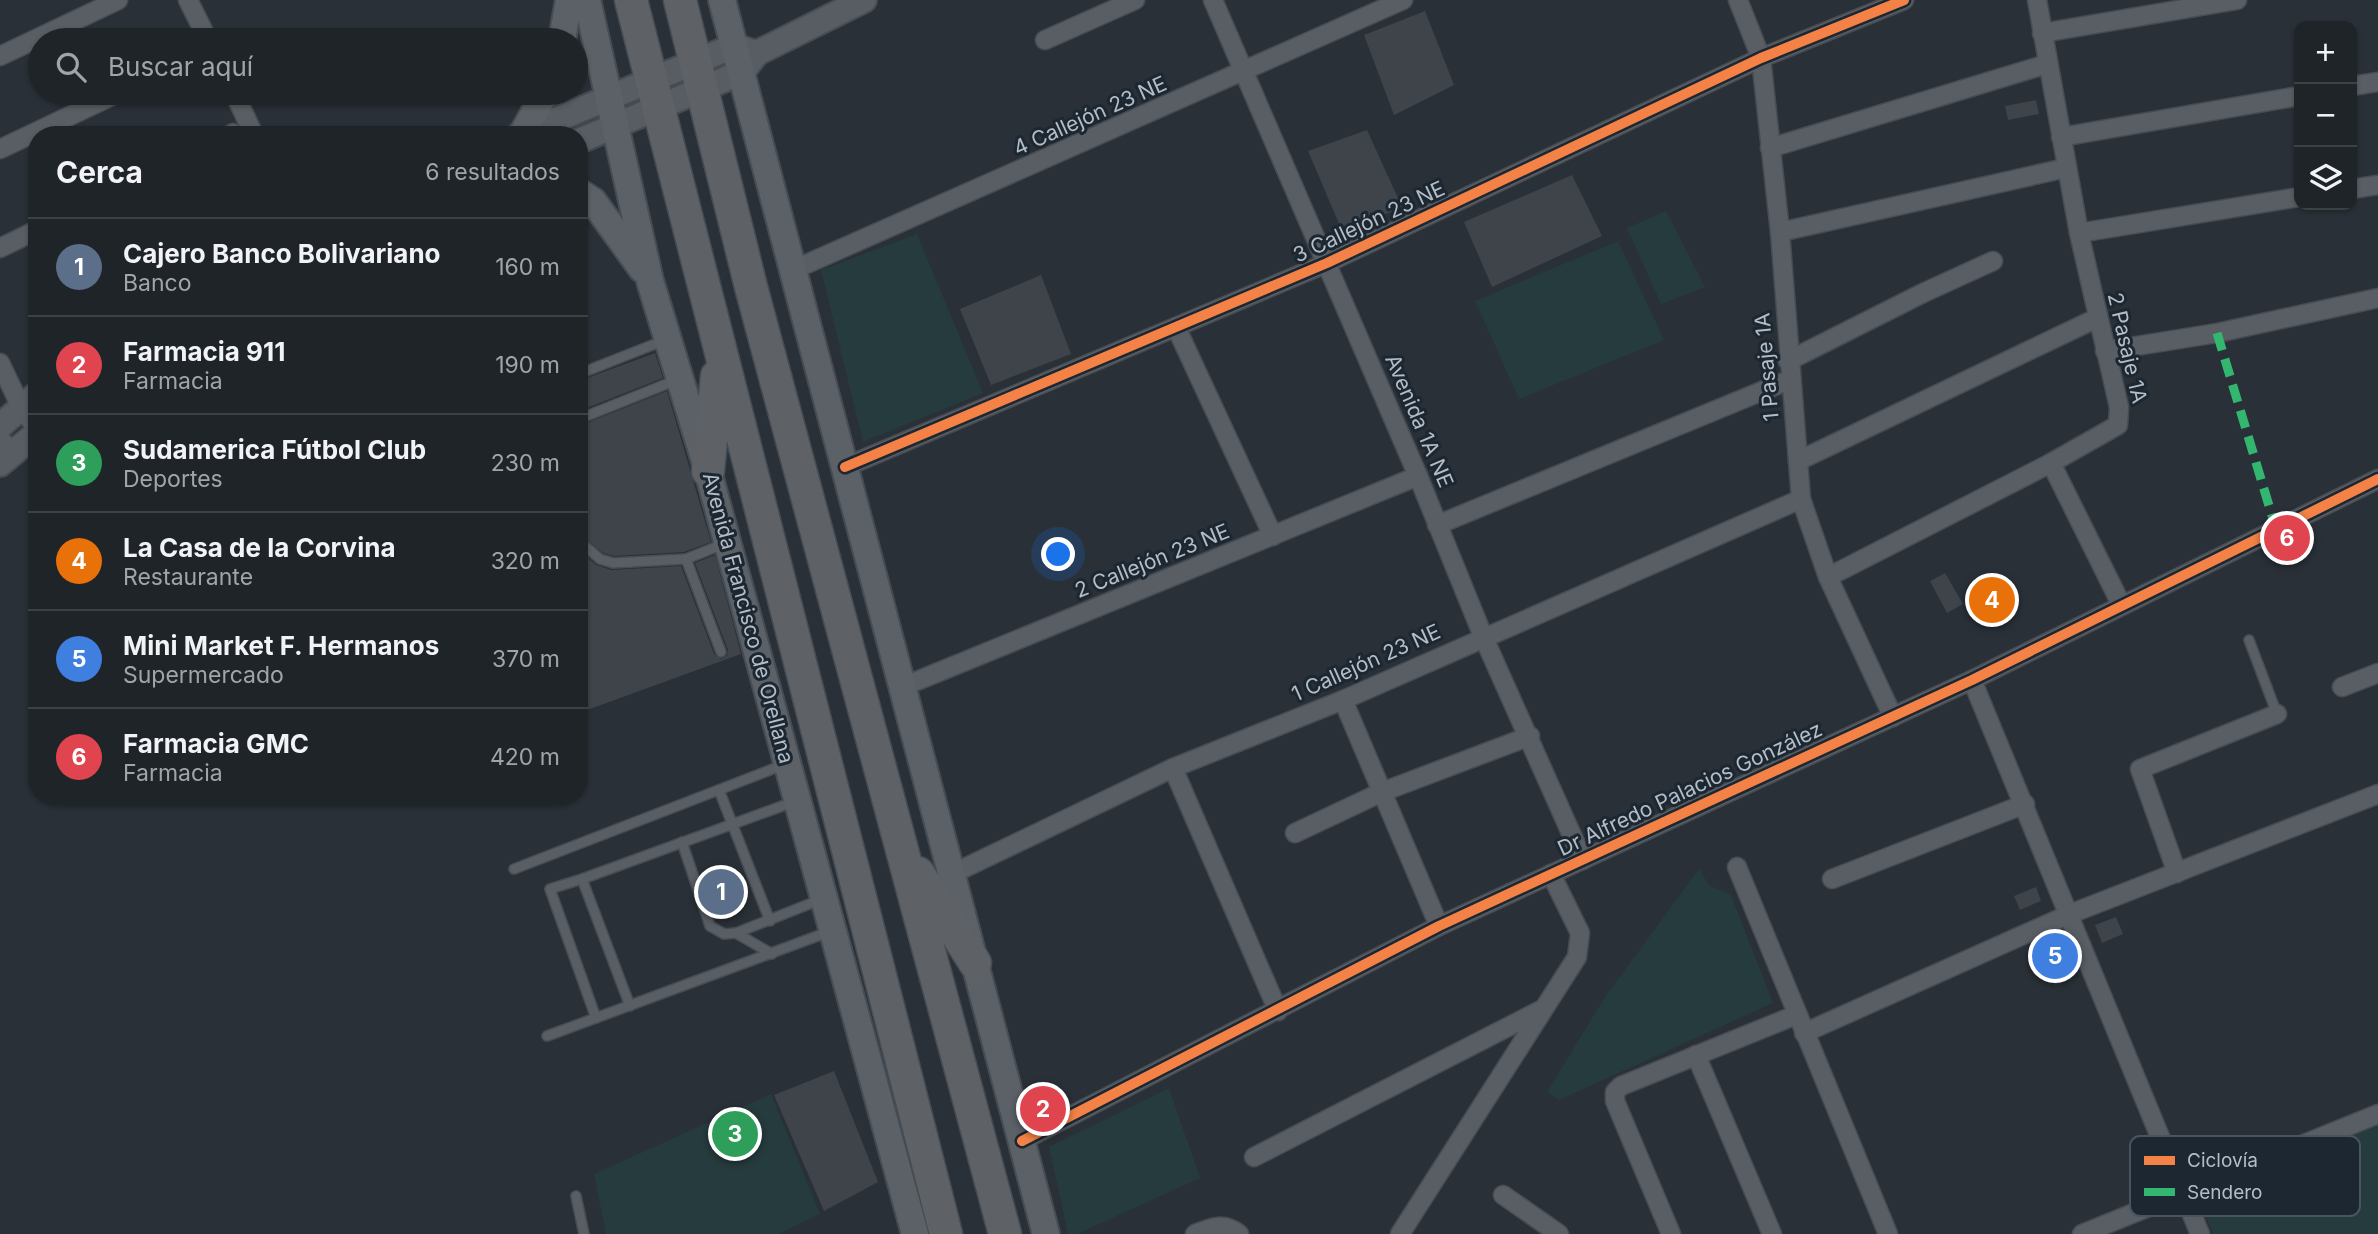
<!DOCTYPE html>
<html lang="es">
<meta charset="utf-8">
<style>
:root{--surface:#1f2429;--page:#272c31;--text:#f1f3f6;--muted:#a1a4a8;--line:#3c4146;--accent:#2563eb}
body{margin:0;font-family:Inter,sans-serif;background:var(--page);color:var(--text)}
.controls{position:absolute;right:21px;top:21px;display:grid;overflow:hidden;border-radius:14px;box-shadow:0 2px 5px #0004}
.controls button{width:63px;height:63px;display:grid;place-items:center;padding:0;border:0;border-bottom:2px solid var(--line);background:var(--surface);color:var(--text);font:35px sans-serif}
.you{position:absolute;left:1059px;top:555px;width:24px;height:24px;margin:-18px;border:5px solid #fff;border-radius:50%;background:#1a73e8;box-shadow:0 0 0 10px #1a73e833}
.badge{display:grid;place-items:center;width:46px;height:46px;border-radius:50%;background:var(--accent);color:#fff;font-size:23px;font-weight:700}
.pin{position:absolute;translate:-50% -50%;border:4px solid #fff;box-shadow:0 2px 7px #0006}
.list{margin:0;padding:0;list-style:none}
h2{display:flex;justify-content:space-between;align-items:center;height:91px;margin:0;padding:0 28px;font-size:30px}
h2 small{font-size:23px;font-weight:400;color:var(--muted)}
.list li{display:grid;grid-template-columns:46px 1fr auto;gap:21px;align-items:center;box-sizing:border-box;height:98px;padding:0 28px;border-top:2px solid var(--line)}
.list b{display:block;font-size:26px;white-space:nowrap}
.list p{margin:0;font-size:23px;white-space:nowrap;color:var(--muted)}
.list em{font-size:23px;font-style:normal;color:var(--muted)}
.icon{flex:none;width:38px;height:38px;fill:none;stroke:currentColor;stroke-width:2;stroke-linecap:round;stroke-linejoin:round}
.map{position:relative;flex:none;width:2378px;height:1234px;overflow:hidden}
.search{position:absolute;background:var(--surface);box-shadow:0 2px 5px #0004;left:28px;top:28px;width:560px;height:77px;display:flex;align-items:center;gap:18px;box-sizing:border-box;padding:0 24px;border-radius:38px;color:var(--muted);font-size:26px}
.panel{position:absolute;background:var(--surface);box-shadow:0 2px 5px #0004;left:28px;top:126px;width:560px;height:679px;border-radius:28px}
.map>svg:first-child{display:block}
</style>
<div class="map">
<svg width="2378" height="1234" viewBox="0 0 2378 1234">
<rect width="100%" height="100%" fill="#293037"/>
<!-- green -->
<g fill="#263b3d">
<polygon points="1666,211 1705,287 1661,304 1627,228"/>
<polygon points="917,234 983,393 863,442 821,270"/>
<polygon points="1618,241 1664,340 1519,399 1475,301"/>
<polygon points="1699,869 1709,885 1731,895 1773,1003 1559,1100 1547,1092 1605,997"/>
<polygon points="1169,1088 1200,1178 1077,1234 1068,1234 1049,1147"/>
<polygon points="771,1094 820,1214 778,1234 606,1234 594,1174"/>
<polygon points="2378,1116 2378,1234 2213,1234 2195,1187"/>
</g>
<!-- building -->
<g fill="#3e444a">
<polygon points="1425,11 1454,85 1394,115 1364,35"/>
<polygon points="2036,100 2039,114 2008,120 2005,106"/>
<polygon points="1367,130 1402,207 1343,233 1308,151"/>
<polygon points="1572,175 1602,236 1492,287 1464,222"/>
<polygon points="1041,275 1071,354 991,385 960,309"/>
<polygon points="655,353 663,378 579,411 579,381"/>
<polygon points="667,391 711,542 684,552 614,556 603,553 579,534 579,426"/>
<polygon points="579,550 596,565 611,570 681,566 714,654 721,659 727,656 728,650 695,563 715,555 741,654 579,713"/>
<polygon points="1945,573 1963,604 1947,613 1930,581"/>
<polygon points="2036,887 2041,901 2020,910 2014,896"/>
<polygon points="2116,917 2123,934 2102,943 2095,925"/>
<polygon points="2058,945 2071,979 2055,985 2042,951"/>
<polygon points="834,1071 878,1182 824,1211 774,1095"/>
</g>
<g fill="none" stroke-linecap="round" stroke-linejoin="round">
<defs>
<g id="lane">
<polyline points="579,374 665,340"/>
<polyline points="579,419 679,379"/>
<polyline points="579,541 600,559 613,563 686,559"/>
<polyline points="2249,640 2277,714"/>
<polyline points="721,652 686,559 726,543"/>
<polyline points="719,790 770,921"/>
<polyline points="682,842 710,926 724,934 736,933 822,899"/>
<polyline points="514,869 783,765"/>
<polyline points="582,879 550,889 596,1018"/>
<polyline points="736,933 772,954"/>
<polyline points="630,1006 582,879 796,801"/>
<polyline points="547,1036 831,931"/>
<polyline points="576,1196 584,1234"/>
</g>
<g id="street">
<polyline points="188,0 208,40"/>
<polyline points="1213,0 1418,476 1483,636 1583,860"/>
<polyline points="1738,0 1761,58 1780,232 1801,499 1828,577 1893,717"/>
<polyline points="2042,33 2237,0"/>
<polyline points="1045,40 1135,0"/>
<polyline points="0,56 118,0"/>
<polyline points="2352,86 2378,82"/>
<polyline points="234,93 254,135"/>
<polyline points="231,135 233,133"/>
<polyline points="2061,137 2299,96"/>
<polyline points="1770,148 2047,64"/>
<polyline points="0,149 118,93"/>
<polyline points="2352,189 2378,185"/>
<polyline points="1780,232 2066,168"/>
<polyline points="2079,233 2299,197"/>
<polyline points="0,248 37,230"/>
<polyline points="793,270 1403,0"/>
<polyline points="1176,327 1273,536"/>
<polyline points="2105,351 2217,333 2378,298"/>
<polyline points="1788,361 1923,293 1993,261"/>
<polyline points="0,363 21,407 37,429"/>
<polyline points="0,439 13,453"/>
<polyline points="1798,461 2097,318"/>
<polyline points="2051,463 2121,604"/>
<polyline points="845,467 1327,263 1761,58 1904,0"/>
<polyline points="1437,525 1789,380"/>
<polyline points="1828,577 2051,463 2118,425 2119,407 2079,233 2037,0"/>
<polyline points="1972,680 2200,1234"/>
<polyline points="902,687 1418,476"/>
<polyline points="2342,687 2378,673"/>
<polyline points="1343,700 1439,926"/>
<polyline points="1173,768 1278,1011"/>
<polyline points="1295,833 1382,792 1530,736"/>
<polyline points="1737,867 1888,1234"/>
<polyline points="2177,873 2140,769 2277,714"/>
<polyline points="952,874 1173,768 1343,700 1801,499"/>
<polyline points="1832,879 2025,804"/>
<polyline points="1804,1033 2070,914 2378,794"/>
<polyline points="1696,1055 1772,1234"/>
<polyline points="1022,1141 1439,926 1972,680 2378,479"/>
<polyline points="1254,1157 1541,1010"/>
<polyline points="1503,1195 1559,1234"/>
<path d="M 1195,1234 C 1212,1227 1224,1222 1239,1234"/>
<polyline points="1400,1234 1577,957 1580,933 1551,874"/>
<polyline points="1671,1234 1615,1101 1615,1092 1621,1086 1796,1015"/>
<polyline points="2082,1234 2378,1114"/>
</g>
<g id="secondary">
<polyline points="519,135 734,46 752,52"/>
<polyline points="579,141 742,72 757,53 864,0"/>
<polyline points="0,426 37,394"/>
<polyline points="0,464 37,433"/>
</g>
<g id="primary">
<polyline points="587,0 650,281 708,471 915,1234"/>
<polyline points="722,0 1046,1234"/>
<polyline points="562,40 569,0"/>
<polyline points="523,133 545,93"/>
<polyline points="579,192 593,201 642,269"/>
</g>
<g id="highway">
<polyline points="631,0 946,1234"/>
<polyline points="680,0 751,287 1005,1234"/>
<polyline points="708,471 717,376"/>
<polyline points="918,873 975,963"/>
</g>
</defs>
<!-- lane casing -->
<use href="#lane" stroke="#474c52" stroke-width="12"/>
<!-- street casing -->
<use href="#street" stroke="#474c52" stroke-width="21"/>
<!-- secondary casing -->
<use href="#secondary" stroke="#474c52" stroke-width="28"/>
<!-- primary casing -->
<use href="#primary" stroke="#464d54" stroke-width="30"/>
<!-- highway casing -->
<use href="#highway" stroke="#464c53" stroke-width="35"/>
<!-- lane -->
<use href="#lane" stroke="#595e65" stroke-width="9"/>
<!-- street -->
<use href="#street" stroke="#595e65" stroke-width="18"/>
<!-- secondary -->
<use href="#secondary" stroke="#585d63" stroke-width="24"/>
<!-- primary -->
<use href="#primary" stroke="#5b6167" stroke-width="26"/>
<!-- highway -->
<use href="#highway" stroke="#5e6165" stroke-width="32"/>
<!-- quiet -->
<polyline stroke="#33b770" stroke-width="9" stroke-dasharray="18 9" stroke-linecap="butt" points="2217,333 2276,529"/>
<defs>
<g id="cycleway">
<polyline points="845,467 1327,263 1761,58 1904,0"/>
<polyline points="1022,1141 1439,926 1972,680 2378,479"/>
</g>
</defs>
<!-- cycleway casing -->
<use href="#cycleway" stroke="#1c2732" stroke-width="15"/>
<!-- cycleway -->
<use href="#cycleway" stroke="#f48246" stroke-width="10"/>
</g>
<g text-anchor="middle" stroke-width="6" stroke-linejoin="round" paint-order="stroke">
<!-- street labels -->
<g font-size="21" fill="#b2bdc8" stroke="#1c2732">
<text transform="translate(1090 116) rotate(-24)" y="7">4 Callejón 23 NE</text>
<text transform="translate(1369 222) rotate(-25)" y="7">3 Callejón 23 NE</text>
<text transform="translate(2127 348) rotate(77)" y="7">2 Pasaje 1A</text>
<text transform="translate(1767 367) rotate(-95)" y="7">1 Pasaje 1A</text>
<text transform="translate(1419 421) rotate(67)" y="7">Avenida 1A NE</text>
<text transform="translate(1152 561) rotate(-22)" y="7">2 Callejón 23 NE</text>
<text transform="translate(748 618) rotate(75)" y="7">Avenida Francisco de Orellana</text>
<text transform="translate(1366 663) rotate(-24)" y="7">1 Callejón 23 NE</text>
<text transform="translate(1690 789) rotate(-25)" y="7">Dr Alfredo Palacios González</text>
</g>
</g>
<!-- legend -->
<rect x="2130" y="1136" width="230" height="80" rx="10" fill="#1c2732" stroke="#49545f" stroke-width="2"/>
<rect x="2144" y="1156" width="31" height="9" fill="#f48246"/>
<rect x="2144" y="1188" width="31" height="8" fill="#33b770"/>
<g font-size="19" fill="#b2bdc8">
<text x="2187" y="1167">Ciclovía</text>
<text x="2187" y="1199">Sendero</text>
</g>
</svg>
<div class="controls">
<button>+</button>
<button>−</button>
<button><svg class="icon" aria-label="layers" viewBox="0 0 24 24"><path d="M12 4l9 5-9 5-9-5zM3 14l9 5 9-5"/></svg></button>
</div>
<div class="you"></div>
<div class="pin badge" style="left:721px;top:892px;background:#5c6f8a">1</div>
<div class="pin badge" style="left:1043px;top:1109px;background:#e0444e">2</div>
<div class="pin badge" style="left:735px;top:1134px;background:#2e9e5b">3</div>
<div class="pin badge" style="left:1992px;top:600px;background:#e8710a">4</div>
<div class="pin badge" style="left:2055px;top:956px;background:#3f7fe0">5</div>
<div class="pin badge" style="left:2287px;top:538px;background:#e0444e">6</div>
<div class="search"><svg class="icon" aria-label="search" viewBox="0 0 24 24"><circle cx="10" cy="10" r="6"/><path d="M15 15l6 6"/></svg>Buscar aquí</div>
<section class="panel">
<h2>Cerca<small>6 resultados</small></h2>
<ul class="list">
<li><span class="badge" style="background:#5c6f8a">1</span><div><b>Cajero Banco Bolivariano</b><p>Banco</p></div><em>160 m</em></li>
<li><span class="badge" style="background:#e0444e">2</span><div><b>Farmacia 911</b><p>Farmacia</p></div><em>190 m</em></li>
<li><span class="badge" style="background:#2e9e5b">3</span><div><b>Sudamerica Fútbol Club</b><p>Deportes</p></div><em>230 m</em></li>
<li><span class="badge" style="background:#e8710a">4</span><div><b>La Casa de la Corvina</b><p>Restaurante</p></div><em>320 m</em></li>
<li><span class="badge" style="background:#3f7fe0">5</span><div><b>Mini Market F. Hermanos</b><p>Supermercado</p></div><em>370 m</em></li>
<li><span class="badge" style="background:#e0444e">6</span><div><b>Farmacia GMC</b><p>Farmacia</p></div><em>420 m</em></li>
</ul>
</section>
</div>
